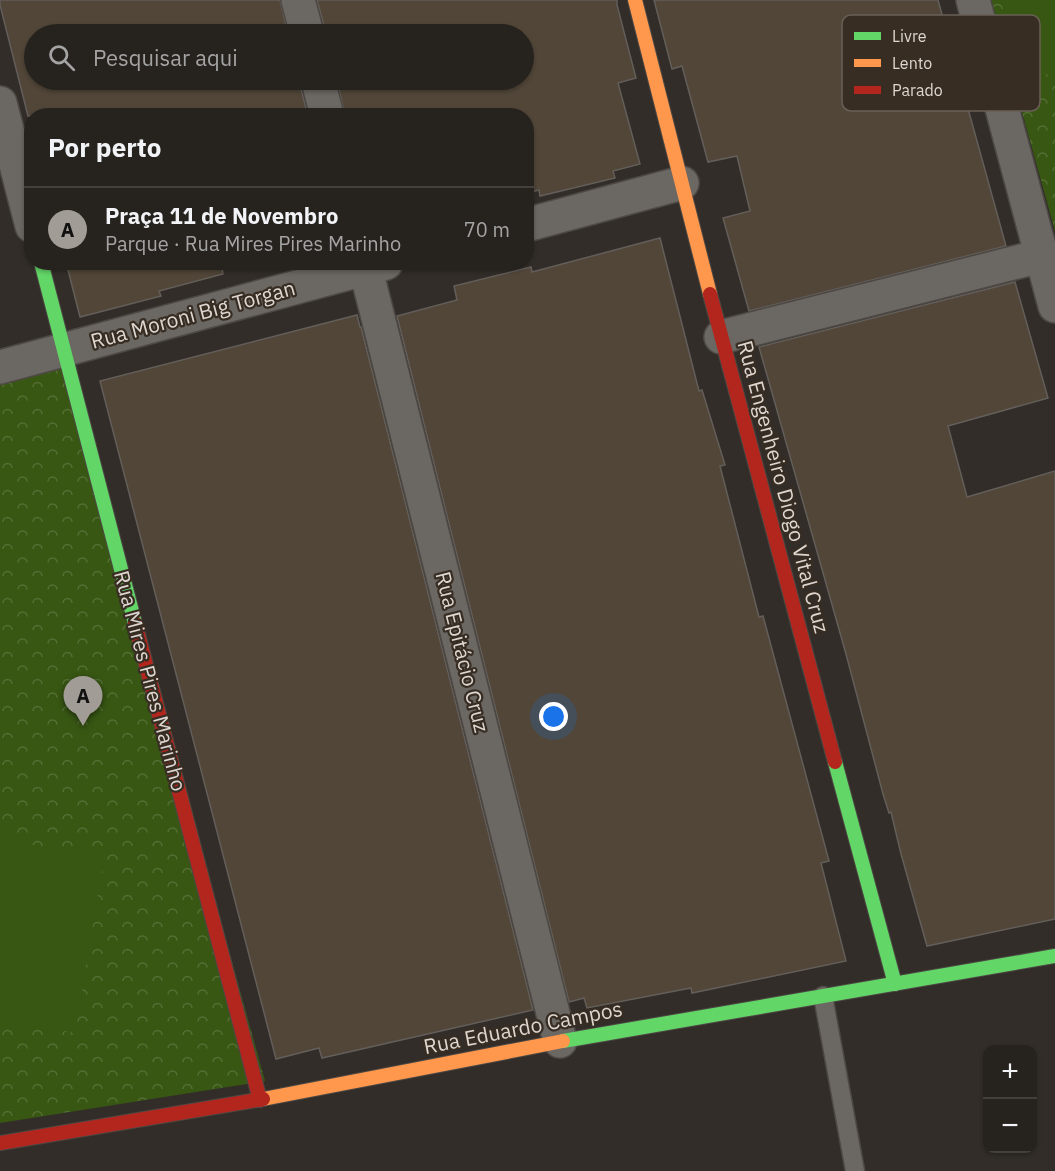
<!DOCTYPE html>
<html lang="pt">
<meta charset="utf-8">
<style>
:root{--surface:#26221e;--page:#322f2b;--text:#f1f3f6;--muted:#a4a4a4;--line:#423f3c;--accent:#a29c96}
body{margin:0;font-family:"IBM Plex Sans",sans-serif;background:var(--page);color:var(--text)}
.controls{position:absolute;right:18px;bottom:18px;display:grid;overflow:hidden;border-radius:12px;box-shadow:0 2px 4px #0004}
.controls button{width:54px;height:54px;display:grid;place-items:center;padding:0;border:0;border-bottom:2px solid var(--line);background:var(--surface);color:var(--text);font:30px sans-serif}
.you{position:absolute;left:554px;top:717px;width:21px;height:21px;margin:-15px;border:4px solid #fff;border-radius:50%;background:#1a73e8;box-shadow:0 0 0 9px #1a73e833}
.badge{display:grid;place-items:center;width:39px;height:39px;border-radius:50%;background:var(--accent);color:#111;font-size:20px;font-weight:700}
.pin{position:absolute;translate:-50% -50px;filter:drop-shadow(0 2px 3px #0008)}
.pin::after{content:'';position:absolute;top:32px;width:21px;height:18px;background:inherit;clip-path:polygon(0 0,100% 0,50% 100%)}
.list{margin:0;padding:0;list-style:none}
h2{display:flex;justify-content:space-between;align-items:center;height:78px;margin:0;padding:0 24px;font-size:26px}
h2 small{font-size:20px;font-weight:400;color:var(--muted)}
.list li{display:grid;grid-template-columns:39px 1fr auto;gap:18px;align-items:center;box-sizing:border-box;height:84px;padding:0 24px;border-top:2px solid var(--line)}
.list b{display:block;font-size:22px;white-space:nowrap}
.list p{margin:0;font-size:20px;white-space:nowrap;color:var(--muted)}
.list em{font-size:20px;font-style:normal;color:var(--muted)}
.icon{flex:none;width:33px;height:33px;fill:none;stroke:currentColor;stroke-width:2;stroke-linecap:round;stroke-linejoin:round}
.map{position:relative;flex:none;width:1055px;height:1171px;overflow:hidden}
.search{position:absolute;background:var(--surface);box-shadow:0 2px 4px #0004;left:24px;top:24px;width:510px;height:66px;display:flex;align-items:center;gap:15px;box-sizing:border-box;padding:0 21px;border-radius:33px;color:var(--muted);font-size:22px}
.panel{position:absolute;background:var(--surface);box-shadow:0 2px 4px #0004;left:24px;top:108px;width:510px;height:162px;border-radius:24px}
.map>svg:first-child{display:block}
</style>
<div class="map">
<svg width="1055" height="1171" viewBox="0 0 1055 1171">
<defs>
<pattern id="park-crowns" width="20" height="18" patternUnits="userSpaceOnUse" patternTransform="scale(1.5)"><rect width="20" height="18" fill="#385713"/><path d="M2 6a3 3 0 1 1 6 0M12 15a3 3 0 1 1 6 0" fill="none" stroke="#546e34"/></pattern>
</defs>
<rect width="100%" height="100%" fill="#322d28"/>
<!-- park -->
<g fill="url(#park-crowns)">
<polygon points="991,0 1055,0 1055,231"/>
<polygon points="64,355 265,1081 0,1123 0,371"/>
</g>
<!-- pitch -->
<g fill="#385713">
<polygon points="1015,0 1055,0 1055,72 1036,77"/>
<polygon points="0,839 104,858 75,1033 0,1018"/>
</g>
<!-- building -->
<g fill="#514638" stroke="#635e5a" stroke-width="1.5">
<polygon points="0,0 280,0 288,34 34,34 34,80 300,80 300,85 308,116 28,116 0,5"/>
<polygon points="317,0 617,0 617,5 636,78 618,83 640,164 613,171 615,178 540,196 539,190 526,193 526,116 345,116 337,80 524,80 524,34 325,34 325,29"/>
<polygon points="654,0 938,0 1006,246 749,311 723,218 750,211 737,156 708,162 682,66 672,69"/>
<polygon points="660,238 699,391 702,390 725,465 720,466 759,617 763,616 829,861 821,863 846,961 692,993 691,988 587,1008 584,998 569,1002 397,316 457,300 454,286 531,267 532,272"/>
<polygon points="66,262 221,262 223,274 159,291 161,296 80,317"/>
<polygon points="1015,282 1048,398 948,426 967,497 1055,471 1055,919 927,946 901,854 891,812 889,813 883,794 846,654 759,347"/>
<polygon points="357,315 360,327 361,327 533,1010 322,1058 319,1048 276,1059 100,381"/>
</g>
<g fill="none" stroke-linecap="round" stroke-linejoin="round">
<defs>
<polyline id="lane" points="823,996 855,1171"/>
<g id="street">
<polyline points="298,0 307,34"/>
<polyline points="973,0 1055,306"/>
<polyline points="318,80 327,116"/>
<polyline points="0,103 32,226"/>
<polyline points="526,225 682,183"/>
<polyline points="364,262 560,1041"/>
<polyline points="721,337 1041,256"/>
<polyline points="0,367 386,263"/>
</g>
<g id="fast">
<polyline points="41,262 135,623"/>
<polyline points="835,762 895,984"/>
<polyline points="563,1041 1055,956"/>
</g>
<g id="slow">
<polyline points="635,0 710,294"/>
<polyline points="263,1099 563,1041"/>
</g>
<g id="jam">
<polyline points="710,294 835,762"/>
<polyline points="135,623 260,1100"/>
<polyline points="0,1143 263,1099"/>
</g>
</defs>
<!-- lane casing -->
<use href="#lane" stroke="#4d4844" stroke-width="21"/>
<!-- street casing -->
<use href="#street" stroke="#4d4844" stroke-width="36"/>
<!-- fast casing -->
<use href="#fast" stroke="#4d4844" stroke-width="16"/>
<!-- slow casing -->
<use href="#slow" stroke="#4d4844" stroke-width="16"/>
<!-- jam casing -->
<use href="#jam" stroke="#4d4844" stroke-width="16"/>
<!-- lane -->
<use href="#lane" stroke="#6b6763" stroke-width="18"/>
<!-- street -->
<use href="#street" stroke="#6b6763" stroke-width="33"/>
<!-- fast -->
<use href="#fast" stroke="#63d668" stroke-width="14"/>
<!-- slow -->
<use href="#slow" stroke="#ff974d" stroke-width="14"/>
<!-- jam -->
<use href="#jam" stroke="#b3261e" stroke-width="14"/>
</g>
<g text-anchor="middle" stroke-width="4.5" stroke-linejoin="round" paint-order="stroke">
<!-- street labels -->
<g font-size="21" fill="#ded7d1" stroke="#372d23">
<text transform="translate(193 315) rotate(-15)" y="7">Rua Moroni Big Torgan</text>
<text transform="translate(783 487) rotate(75)" y="7">Rua Engenheiro Diogo Vital Cruz</text>
<text transform="translate(462 652) rotate(76)" y="7">Rua Epitácio Cruz</text>
<text transform="translate(150 681) rotate(75)" y="7">Rua Mires Pires Marinho</text>
<text transform="translate(523 1028) rotate(-11)" y="7">Rua Eduardo Campos</text>
</g>
</g>
<!-- legend -->
<rect x="842" y="15" width="198" height="96" rx="9" fill="#372d23" stroke="#696057" stroke-width="1.5"/>
<rect x="854" y="32" width="27" height="8" fill="#63d668"/>
<rect x="854" y="59" width="27" height="8" fill="#ff974d"/>
<rect x="854" y="86" width="27" height="8" fill="#b3261e"/>
<g font-size="16" fill="#ded7d1">
<text x="892" y="42">Livre</text>
<text x="892" y="69">Lento</text>
<text x="892" y="96">Parado</text>
</g>
</svg>
<div class="controls">
<button>+</button>
<button>−</button>
</div>
<div class="you"></div>
<div class="pin badge" style="left:83px;top:726px">A</div>
<div class="search"><svg class="icon" aria-label="search" viewBox="0 0 24 24"><circle cx="10" cy="10" r="6"/><path d="M15 15l6 6"/></svg>Pesquisar aqui</div>
<section class="panel">
<h2>Por perto<small></small></h2>
<ul class="list">
<li><span class="badge">A</span><div><b>Praça 11 de Novembro</b><p>Parque · Rua Mires Pires Marinho</p></div><em>70 m</em></li>
</ul>
</section>
</div>
